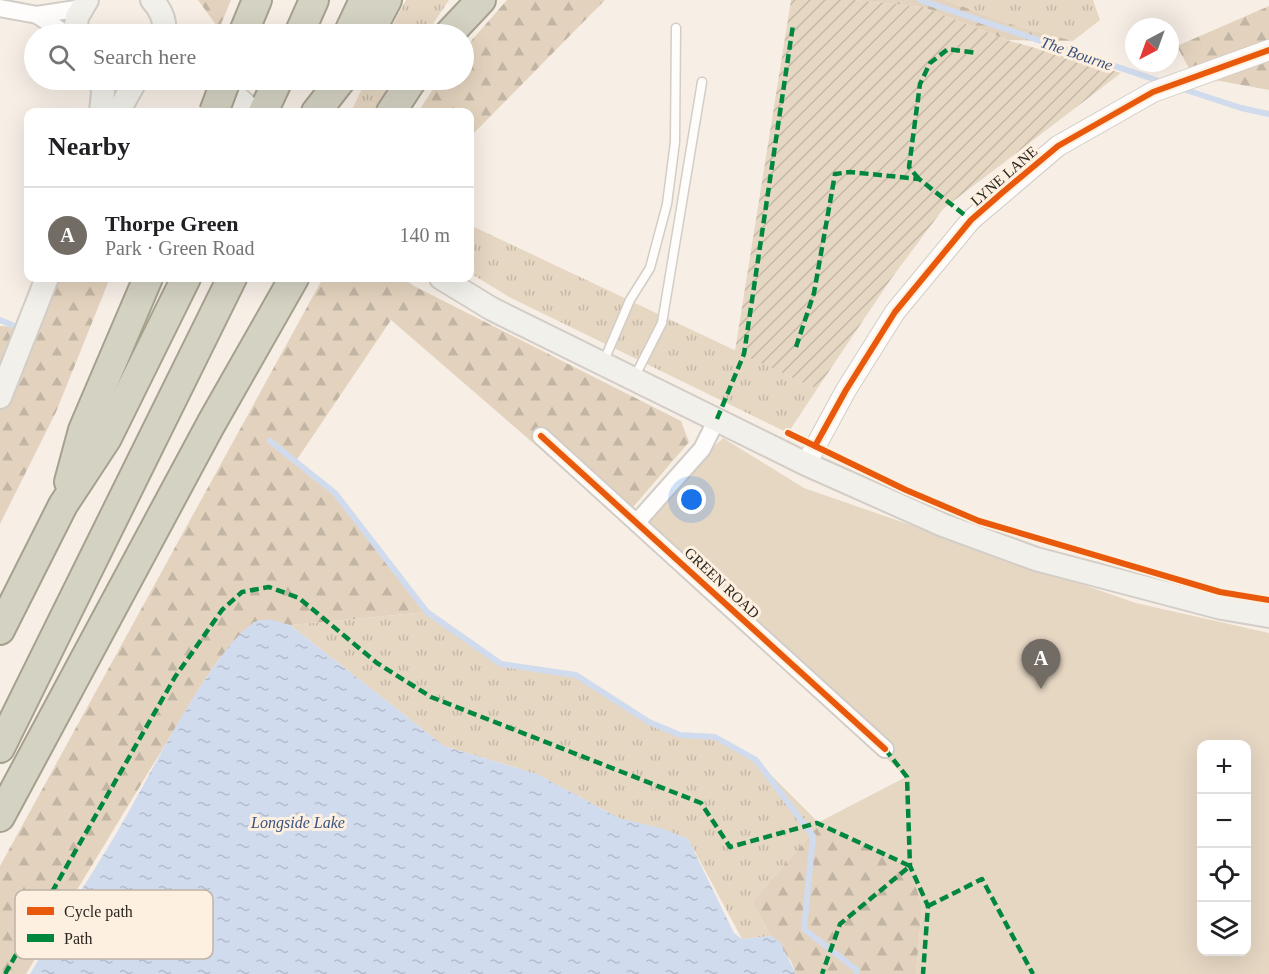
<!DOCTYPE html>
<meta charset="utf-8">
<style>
:root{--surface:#fff;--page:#f6f6f6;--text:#202124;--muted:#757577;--line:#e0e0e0;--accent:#726c65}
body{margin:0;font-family:"Times New Roman",serif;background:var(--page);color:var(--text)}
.controls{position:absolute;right:18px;bottom:18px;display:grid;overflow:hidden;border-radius:12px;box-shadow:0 6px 24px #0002}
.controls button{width:54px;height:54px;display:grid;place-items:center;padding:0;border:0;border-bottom:2px solid var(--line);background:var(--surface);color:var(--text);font:30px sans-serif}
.compass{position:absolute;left:1125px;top:18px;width:54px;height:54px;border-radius:50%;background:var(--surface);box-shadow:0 6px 24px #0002;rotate:221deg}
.you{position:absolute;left:692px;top:500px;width:21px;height:21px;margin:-15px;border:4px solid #fff;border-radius:50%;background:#1a73e8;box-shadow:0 0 0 9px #1a73e833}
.badge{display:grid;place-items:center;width:39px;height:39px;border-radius:50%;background:var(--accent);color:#fff;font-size:20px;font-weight:700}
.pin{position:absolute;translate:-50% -50px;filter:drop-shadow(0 2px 3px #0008)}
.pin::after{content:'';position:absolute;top:32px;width:21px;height:18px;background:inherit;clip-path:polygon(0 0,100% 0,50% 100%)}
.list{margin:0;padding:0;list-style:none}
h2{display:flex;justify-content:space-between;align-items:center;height:78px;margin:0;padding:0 24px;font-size:26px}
h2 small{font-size:20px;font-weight:400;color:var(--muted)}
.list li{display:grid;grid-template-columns:39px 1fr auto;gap:18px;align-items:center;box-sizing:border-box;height:96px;padding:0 24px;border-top:2px solid var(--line)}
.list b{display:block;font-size:22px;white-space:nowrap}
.list p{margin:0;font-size:20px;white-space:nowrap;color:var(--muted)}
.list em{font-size:20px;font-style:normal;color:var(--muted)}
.icon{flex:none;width:33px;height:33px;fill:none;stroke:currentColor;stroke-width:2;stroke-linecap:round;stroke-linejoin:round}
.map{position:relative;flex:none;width:1269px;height:974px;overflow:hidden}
.search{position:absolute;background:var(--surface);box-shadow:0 6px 24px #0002;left:24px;top:24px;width:450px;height:66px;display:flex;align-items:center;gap:15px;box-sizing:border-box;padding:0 21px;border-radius:33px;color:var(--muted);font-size:22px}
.panel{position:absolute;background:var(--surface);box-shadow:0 6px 24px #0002;left:24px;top:108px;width:450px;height:174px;border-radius:12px}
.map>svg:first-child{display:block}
</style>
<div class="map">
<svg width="1269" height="974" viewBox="0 0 1269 974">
<defs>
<pattern id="grass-tufts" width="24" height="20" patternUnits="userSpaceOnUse" patternTransform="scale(1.5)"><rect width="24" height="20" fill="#e6d7c3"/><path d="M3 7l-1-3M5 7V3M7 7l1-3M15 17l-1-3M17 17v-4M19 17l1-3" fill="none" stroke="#c5b8a7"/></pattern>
<pattern id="forest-firs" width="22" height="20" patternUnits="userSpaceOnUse" patternTransform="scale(1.5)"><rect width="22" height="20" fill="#e3d3be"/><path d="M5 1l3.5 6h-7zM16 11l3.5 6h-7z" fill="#c3b5a3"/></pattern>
<pattern id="garden-furrows" width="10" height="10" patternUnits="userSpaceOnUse" patternTransform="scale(1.5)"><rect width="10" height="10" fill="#e6d7c3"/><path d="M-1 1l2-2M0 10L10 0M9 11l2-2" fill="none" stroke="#c5b8a7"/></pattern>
<pattern id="water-ripples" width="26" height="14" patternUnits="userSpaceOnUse" patternTransform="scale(1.5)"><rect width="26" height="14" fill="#d1dbee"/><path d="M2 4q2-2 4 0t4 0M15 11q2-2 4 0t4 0" fill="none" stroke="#b4bccc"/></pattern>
</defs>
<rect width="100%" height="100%" fill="#f7efe6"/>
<!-- grass -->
<g fill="url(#grass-tufts)">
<polygon points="406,0 449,0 426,34 388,34"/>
<polygon points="945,0 1093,0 1100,20 1073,41 1007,23"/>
<polygon points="366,80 396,80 375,112 351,112"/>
<polygon points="470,225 817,389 788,433 509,297 470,273"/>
<polygon points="427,612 501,664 576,675 649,722 680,735 715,737 756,760 820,824 752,902 771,936 742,939 688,839 619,818 537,774 444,746 290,625"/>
</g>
<!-- forest -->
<g fill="url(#forest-firs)">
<polygon points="198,0 231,0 219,29"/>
<polygon points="507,0 605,0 470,137 470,112 418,112 439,80 464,80 464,49"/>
<polygon points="854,0 945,0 1007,23 1073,41 1007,40 923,7"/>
<polygon points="1269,6 1269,90 1193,76 1177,46"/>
<polygon points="60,278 110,278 56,412 0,524 0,326 38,328"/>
<polygon points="323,278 403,278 414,286 681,421 689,442 622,520 391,320 296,461 335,493 427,612 290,625 254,622 219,659 205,679 26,974 0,974 0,866"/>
<polygon points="820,824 910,866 922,906 916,974 796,974 791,961 771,936 752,902"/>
</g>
<!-- park -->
<path fill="#e6d7c3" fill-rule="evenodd" d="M 723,438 L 804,488 L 1136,603 L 1269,633 L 1269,974 L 916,974 L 922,906 L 910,866 L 817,823 L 906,777 L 637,522 ZM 1202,744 L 1246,744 L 1246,952 L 1202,952 Z"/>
<!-- garden -->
<polygon fill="url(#garden-furrows)" points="791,0 854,0 923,7 1007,40 1121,73 943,209 891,279 817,389 735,351"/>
<!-- water -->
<path fill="url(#water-ripples)" d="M 260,620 L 272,620 L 290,625 L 444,746 L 537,774 L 619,818 L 664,829 L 688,839 L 734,933 L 742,939 L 771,936 L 780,942 L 796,974 L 30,974 C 57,927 88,881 116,834 C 141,793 220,632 260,620 Z"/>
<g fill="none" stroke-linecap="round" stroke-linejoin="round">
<!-- stream -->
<g stroke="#d1dbee" stroke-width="6">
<polyline points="920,0 1162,82"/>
<polyline points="1180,88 1241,108 1269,114"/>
<polyline points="0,320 12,325"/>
<polyline points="270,441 335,493 427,612 501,664 576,675 649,722 680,735 715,737 756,760 813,836 804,929 857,970 857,974"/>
</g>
<defs>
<g id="service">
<polyline points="603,363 630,300 650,268 667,204 675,142 676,28"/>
<polyline points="634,378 662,323 702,82"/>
</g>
<g id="minor">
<polyline points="0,8 37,15 66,34"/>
<polyline points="37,15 82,8"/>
<polyline points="541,436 885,749"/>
<polyline points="637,522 702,449 717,419"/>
</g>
<polyline id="tertiary" points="806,464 846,390 895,312 971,220 1058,146 1153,92 1269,50"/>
<g id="secondary">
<path d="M 152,0 C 161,10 166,21 164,34"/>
<polyline points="75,34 77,17 87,0"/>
<polyline points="101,80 103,92 101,112"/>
<polyline points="218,80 253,112"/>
<polyline points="118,112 136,80"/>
<polyline points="441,278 492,309 806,464 943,525 1036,559 1222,608 1269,616"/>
<polyline points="0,397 47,278"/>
</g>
<g id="motorway">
<polyline points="243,34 257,0"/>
<polyline points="299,34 314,0"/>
<polyline points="348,34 364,0"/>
<polyline points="369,34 387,0"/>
<polyline points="449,34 481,0"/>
<polyline points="263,112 278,80"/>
<polyline points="316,112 341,80"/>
<polyline points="391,112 412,80"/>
<polyline points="69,482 83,430 148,278"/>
<polyline points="0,630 63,505 107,438 186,278"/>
<polyline points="0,748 232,278"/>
<polyline points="0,817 211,424 294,278"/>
</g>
</defs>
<!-- service casing -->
<use href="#service" stroke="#d3cdc7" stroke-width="11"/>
<!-- minor casing -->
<use href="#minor" stroke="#d3cdc7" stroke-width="20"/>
<!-- tertiary casing -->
<use href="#tertiary" stroke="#d3cdc7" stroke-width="22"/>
<!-- secondary casing -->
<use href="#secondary" stroke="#d3cdc7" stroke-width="26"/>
<!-- motorway casing -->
<use href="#motorway" stroke="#a6a18e" stroke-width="32"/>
<!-- service -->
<use href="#service" stroke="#fefdfb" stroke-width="8"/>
<!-- minor -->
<use href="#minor" stroke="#fefdfb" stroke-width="16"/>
<!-- tertiary -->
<use href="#tertiary" stroke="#fefdfb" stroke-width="20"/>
<!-- secondary -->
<use href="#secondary" stroke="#f1f0ea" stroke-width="22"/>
<!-- motorway -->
<use href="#motorway" stroke="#d4d2c2" stroke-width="28"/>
<defs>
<polyline id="motorway-bridge" points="214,112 226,80"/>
</defs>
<!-- motorway-bridge casing -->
<use href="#motorway-bridge" stroke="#a6a18e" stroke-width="32" stroke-linecap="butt"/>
<!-- motorway-bridge -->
<use href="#motorway-bridge" stroke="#d4d2c2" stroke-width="28"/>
<!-- quiet -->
<g stroke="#00873e" stroke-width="4.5" stroke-dasharray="9 4.5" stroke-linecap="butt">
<polyline points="919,179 909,167 920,84 930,63 948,49 977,53"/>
<polyline points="796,347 814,293 835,174 850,172 919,179 971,220"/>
<polyline points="717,419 744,354 793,25"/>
<polyline points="885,749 907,777 910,866 928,906 923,974"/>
<polyline points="928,906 982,879 1033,974"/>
<polyline points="5,974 175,677 222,610 242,592 269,587 299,598 377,663 431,697 701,803 730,847 817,823 910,866 840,924 822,974"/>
</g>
<defs>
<g id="cycleway">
<polyline points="788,433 906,490 979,521 1220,592 1269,600"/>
<polyline points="541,436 885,749"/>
<polyline points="815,446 846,390 895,312 971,220 1003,192 1058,146 1153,92 1269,50"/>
</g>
</defs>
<!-- cycleway casing -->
<use href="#cycleway" stroke="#fdf0e0" stroke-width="10"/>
<!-- cycleway -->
<use href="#cycleway" stroke="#e8590c" stroke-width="6"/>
</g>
<g text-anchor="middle" stroke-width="6" stroke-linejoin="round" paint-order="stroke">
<!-- street labels -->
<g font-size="15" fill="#2a251f" stroke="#fdf0e0">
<text transform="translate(1004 176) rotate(-41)" y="5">LYNE LANE</text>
<text transform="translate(722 583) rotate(43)" y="5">GREEN ROAD</text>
</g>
<!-- water labels -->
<g font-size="16" font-style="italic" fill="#3b537e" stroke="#fdf0e0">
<text transform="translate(1077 53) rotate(19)" y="6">The Bourne</text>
<text x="298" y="828">Longside Lake</text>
</g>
</g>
<!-- legend -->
<rect x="15" y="890" width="198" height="69" rx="9" fill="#fdf0e0" stroke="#beb3a6" stroke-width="1.5"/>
<rect x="27" y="907" width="27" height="8" fill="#e8590c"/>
<rect x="27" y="934" width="27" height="8" fill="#00873e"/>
<g font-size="16" fill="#2a251f">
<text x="64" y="917">Cycle path</text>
<text x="64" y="944">Path</text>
</g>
</svg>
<div class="controls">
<button>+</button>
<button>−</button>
<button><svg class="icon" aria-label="locate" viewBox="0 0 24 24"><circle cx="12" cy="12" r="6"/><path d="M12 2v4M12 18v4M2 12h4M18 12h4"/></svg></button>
<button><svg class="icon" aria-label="layers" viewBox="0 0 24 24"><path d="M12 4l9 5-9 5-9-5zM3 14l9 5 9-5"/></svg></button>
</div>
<svg class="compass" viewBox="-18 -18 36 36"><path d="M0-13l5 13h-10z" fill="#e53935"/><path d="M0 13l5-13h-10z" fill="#757577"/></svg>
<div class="you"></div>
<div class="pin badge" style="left:1041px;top:689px">A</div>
<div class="search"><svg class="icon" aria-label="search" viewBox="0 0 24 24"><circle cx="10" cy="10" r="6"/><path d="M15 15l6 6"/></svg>Search here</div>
<section class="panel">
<h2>Nearby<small></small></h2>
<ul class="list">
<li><span class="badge">A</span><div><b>Thorpe Green</b><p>Park · Green Road</p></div><em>140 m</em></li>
</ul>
</section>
</div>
